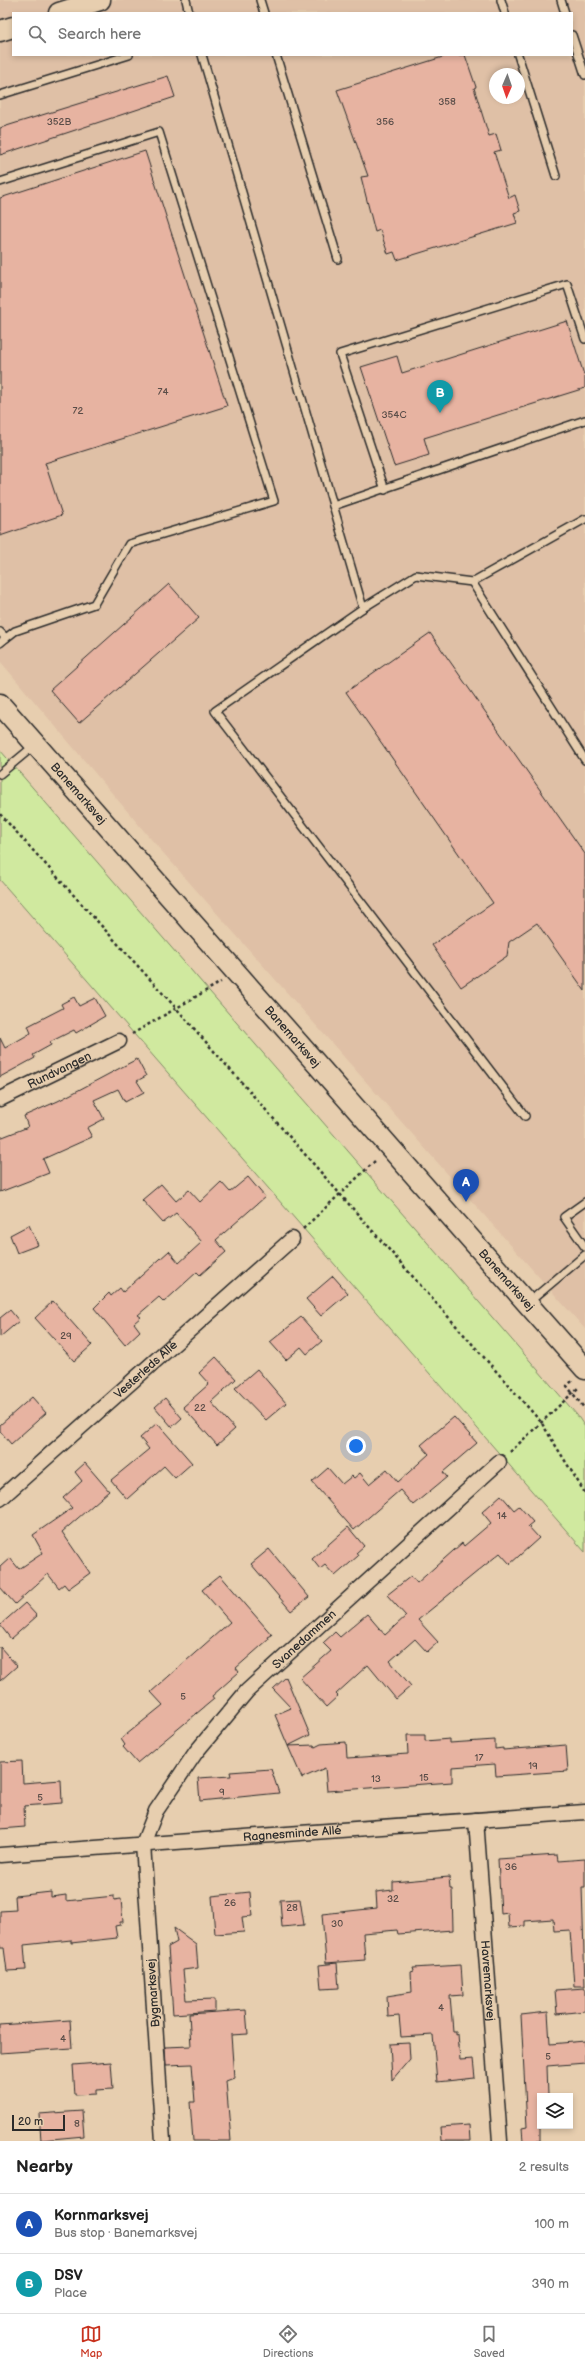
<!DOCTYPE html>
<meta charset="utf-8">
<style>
:root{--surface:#fff;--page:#f2f2f2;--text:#222;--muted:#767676;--line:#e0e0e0;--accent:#c8321e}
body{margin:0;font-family:"Balsamiq Sans",sans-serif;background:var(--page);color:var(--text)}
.controls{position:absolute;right:12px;bottom:12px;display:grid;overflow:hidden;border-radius:0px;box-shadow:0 2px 6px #0003}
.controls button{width:36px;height:36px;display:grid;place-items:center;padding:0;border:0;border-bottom:1px solid var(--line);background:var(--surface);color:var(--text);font:20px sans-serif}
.compass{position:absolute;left:489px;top:68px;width:36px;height:36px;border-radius:50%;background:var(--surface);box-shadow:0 2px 6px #0003;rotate:182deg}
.scale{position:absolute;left:12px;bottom:10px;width:53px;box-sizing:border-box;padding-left:4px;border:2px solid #2b2b2b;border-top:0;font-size:11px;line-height:14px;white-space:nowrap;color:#2b2b2b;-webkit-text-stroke:3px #e7ceaf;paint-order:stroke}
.you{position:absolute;left:356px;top:1446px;width:14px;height:14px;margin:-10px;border:3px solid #fff;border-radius:50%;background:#1a73e8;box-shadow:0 0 0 6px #1a73e833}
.badge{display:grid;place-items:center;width:26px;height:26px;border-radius:50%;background:var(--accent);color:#fff;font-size:13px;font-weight:700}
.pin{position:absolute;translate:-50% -33px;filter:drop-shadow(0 1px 2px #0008)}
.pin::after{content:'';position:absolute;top:21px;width:14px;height:12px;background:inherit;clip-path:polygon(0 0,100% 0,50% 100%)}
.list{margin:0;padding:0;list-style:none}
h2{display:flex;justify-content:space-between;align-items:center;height:52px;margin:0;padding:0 16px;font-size:17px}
h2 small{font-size:13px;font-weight:400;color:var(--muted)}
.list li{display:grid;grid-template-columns:26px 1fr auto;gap:12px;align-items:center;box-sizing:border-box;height:60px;padding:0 16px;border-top:1px solid var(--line)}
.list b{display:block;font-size:15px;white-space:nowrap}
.list p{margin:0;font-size:13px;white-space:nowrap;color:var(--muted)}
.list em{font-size:13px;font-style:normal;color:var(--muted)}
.icon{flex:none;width:22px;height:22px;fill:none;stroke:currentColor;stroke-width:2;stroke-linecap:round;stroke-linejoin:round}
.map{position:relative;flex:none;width:585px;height:2141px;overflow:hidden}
.search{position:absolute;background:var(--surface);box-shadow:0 2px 6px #0003;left:12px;right:12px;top:12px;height:44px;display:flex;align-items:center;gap:10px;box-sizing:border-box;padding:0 14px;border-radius:0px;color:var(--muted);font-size:15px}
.sheet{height:172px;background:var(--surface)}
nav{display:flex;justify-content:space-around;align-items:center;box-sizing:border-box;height:56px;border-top:1px solid var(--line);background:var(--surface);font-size:11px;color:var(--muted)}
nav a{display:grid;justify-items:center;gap:2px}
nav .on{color:var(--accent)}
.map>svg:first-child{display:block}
</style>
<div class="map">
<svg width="585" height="2141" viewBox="0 0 585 2141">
<rect width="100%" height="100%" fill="#e7ceaf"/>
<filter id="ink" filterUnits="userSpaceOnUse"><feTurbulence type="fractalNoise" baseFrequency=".025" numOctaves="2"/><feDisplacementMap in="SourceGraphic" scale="8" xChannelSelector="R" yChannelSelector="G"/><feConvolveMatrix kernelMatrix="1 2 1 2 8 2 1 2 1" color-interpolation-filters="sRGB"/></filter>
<g filter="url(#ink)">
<!-- built -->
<path fill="#dfc0a6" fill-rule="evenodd" d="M 0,0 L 585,0 L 585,1329 L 150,838 L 0,661 ZM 13,13 L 572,13 L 572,55 L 13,55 ZM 495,74 L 519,74 L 519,98 L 495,98 Z"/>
<!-- green -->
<polygon fill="#d0e99f" stroke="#7e8a65" points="0,750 577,1415 585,1427 585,1552 0,880"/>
<!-- building -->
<g fill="#e7b3a1" stroke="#2b2b2b">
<polygon points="449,55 465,55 476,87 474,88 489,136 496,134 501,150 494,152 509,198 515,195 520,211 514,213 517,223 397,260 394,252 388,254 380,230 375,232 361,177 368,176 337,90"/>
<polygon points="168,76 175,97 0,155 0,128"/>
<polygon points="145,151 227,406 45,463 62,515 0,536 0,198"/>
<polygon points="567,321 585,378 585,388 424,438 429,455 394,466 361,367 397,356 402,373"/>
<polygon points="169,584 199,618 79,723 50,690"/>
<polygon points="430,633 585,854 585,991 537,923 509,942 507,956 461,987 432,945 493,903 346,692"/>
<polygon points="74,997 79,1006 95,998 105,1016 76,1033 74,1030 50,1042 51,1045 33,1055 35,1058 0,1077 0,1038 5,1048 31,1033 28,1026 63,1008 61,1004"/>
<polygon points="137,1059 146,1076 137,1081 144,1092 125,1102 118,1089 94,1100 104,1119 87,1128 92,1137 43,1159 49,1173 0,1192 0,1138 28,1127 24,1116 58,1101"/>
<polygon points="248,1177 265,1197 216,1240 226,1252 200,1275 197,1272 164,1302 159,1297 138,1315 141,1317 134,1323 140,1331 125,1345 94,1308 109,1293 111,1296 120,1288 123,1292 169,1251 179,1263 202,1242 176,1213 163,1223 142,1200 161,1184 176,1201 189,1190 200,1202 221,1182 230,1192"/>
<polygon points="29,1225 38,1245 17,1253 10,1235"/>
<polygon points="333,1276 348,1293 321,1316 306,1299"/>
<polygon points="53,1301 92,1345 74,1361 35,1318"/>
<polygon points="10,1310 19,1321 0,1337 0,1318"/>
<polygon points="301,1317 322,1341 307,1354 301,1347 286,1360 270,1342"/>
<polygon points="216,1357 236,1379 211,1402 235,1429 217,1445 183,1407 209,1384 199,1373"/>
<polygon points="257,1369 286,1403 266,1420 235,1388"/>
<polygon points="32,1397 46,1413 11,1444 0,1431 0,1425"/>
<polygon points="165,1398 182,1418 172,1427 155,1407"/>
<polygon points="454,1417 477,1443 443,1472 447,1477 413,1505 400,1490 354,1530 312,1482 328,1468 342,1484 352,1476 354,1478 360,1473 369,1484 387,1469 398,1482 429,1454 421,1445"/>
<polygon points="157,1423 192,1463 175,1478 164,1466 127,1499 111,1480 149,1449 140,1438"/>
<polygon points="85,1463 109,1491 62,1532 90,1573 68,1589 64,1584 59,1588 48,1574 15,1604 0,1587 0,1567 10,1558 19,1569 43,1553 33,1535 72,1508 63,1498 82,1481 75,1472"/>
<polygon points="501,1495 514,1510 519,1506 533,1522 528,1526 539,1538 510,1564 500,1553 418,1620 438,1642 427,1652 415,1639 390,1661 411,1686 396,1699 368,1665 336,1694 338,1696 326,1707 300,1678 331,1651 323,1643 335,1632 340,1637 367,1614 385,1635 406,1616 387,1595 411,1576 417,1583 462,1543 464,1546 491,1523 482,1512"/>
<polygon points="348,1527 364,1546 356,1553 358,1556 335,1576 325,1565 320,1569 312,1559"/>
<polygon points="269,1549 309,1597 291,1611 251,1564"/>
<polygon points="220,1575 272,1635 268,1637 269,1639 236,1668 239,1672 212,1696 214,1699 137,1763 123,1747 125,1745 121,1739 163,1705 151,1692 230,1622 202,1590"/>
<polygon points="25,1603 37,1616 11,1639 0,1625"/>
<polygon points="0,1647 17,1666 0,1681"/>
<polygon points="286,1677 310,1735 288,1746 275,1715 291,1708 273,1689"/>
<polygon points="407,1735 425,1735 425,1741 450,1739 450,1743 495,1740 495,1749 503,1748 503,1750 566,1745 568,1771 496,1776 495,1764 452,1767 452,1782 327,1791 325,1768 302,1778 288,1746 314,1745 315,1747 321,1744 346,1742 347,1758 408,1754"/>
<polygon points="22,1761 23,1783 61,1780 62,1803 24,1806 25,1827 0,1829 0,1762"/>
<polygon points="271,1769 279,1793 200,1801 198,1778 231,1776 230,1772"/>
<polygon points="557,1855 558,1861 585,1859 585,1887 582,1887 585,1986 574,1986 570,1930 554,1931 553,1919 525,1921 525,1926 509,1927 508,1913 501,1914 498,1859"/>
<polygon points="449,1877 450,1889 452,1889 453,1930 398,1934 397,1930 363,1933 365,1960 326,1963 322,1914 377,1908 376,1892 393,1890 393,1882"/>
<polygon points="51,1892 51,1897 66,1895 66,1901 114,1896 114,1900 121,1899 123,1922 120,1922 120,1925 115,1926 117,1938 71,1943 71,1940 24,1945 26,1970 7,1971 4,1948 0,1948 0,1911 16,1910 15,1896"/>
<polygon points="250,1892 252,1916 242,1917 244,1932 215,1934 212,1896"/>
<polygon points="300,1899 304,1925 282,1927 280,1900"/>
<polygon points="174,1928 196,1944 198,1968 183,1970 186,2000 215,1999 215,2011 173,2014 168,1947 177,1942"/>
<polygon points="337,1963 339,1988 321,1989 319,1965"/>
<polygon points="461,1965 463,1995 450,1996 453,2031 456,2031 456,2035 458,2034 460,2060 473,2059 475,2078 437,2082 433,2035 401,2037 399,2016 388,2017 387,1996 412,1992 411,1972 414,1971 413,1968"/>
<polygon points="585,1988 585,2011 557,2014 555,1990"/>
<polygon points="246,2010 248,2034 231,2035 234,2078 226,2081 231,2141 193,2141 190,2102 195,2102 192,2064 166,2065 165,2047 191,2046 189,2014"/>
<polygon points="548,2012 550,2044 585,2041 585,2063 547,2066 548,2096 540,2096 540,2141 523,2141 522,2128 527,2127 521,2015"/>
<polygon points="70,2020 72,2048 0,2053 0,2025"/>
<polygon points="409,2043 410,2059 392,2080 390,2044"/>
<polygon points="111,2062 113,2089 96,2090 96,2094 75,2095 73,2065"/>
<polygon points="82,2111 84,2136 41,2140 39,2114"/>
<polygon points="469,2125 470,2141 441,2141 440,2127"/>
</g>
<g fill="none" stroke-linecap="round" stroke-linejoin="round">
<defs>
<g id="lane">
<polyline points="186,0 189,13"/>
<polyline points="260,0 264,13"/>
<polyline points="501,0 505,13"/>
<polyline points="561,0 565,13"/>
<polyline points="572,35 585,75"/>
<polyline points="202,55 363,608 215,711 525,1116"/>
<polyline points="276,55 338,259"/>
<polyline points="518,55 556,176"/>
<polyline points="0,95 129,55"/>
<polyline points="0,182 159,132 274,501 129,544 94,604 15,631 6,638"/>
<polyline points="385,490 340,354 567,284 585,339"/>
<polyline points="333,506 585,420"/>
<polyline points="472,582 585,760"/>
<polyline points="363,608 416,575 472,582 585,519"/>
<polyline points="0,632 6,638 0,643"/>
<polyline points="0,774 35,745"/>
<polyline points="585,1202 564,1217 585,1247"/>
<polyline points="529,1302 585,1255"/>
</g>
<g id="street">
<path id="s1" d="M 0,1099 L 119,1041"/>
<path id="s2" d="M 0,1499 L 292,1239"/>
<path id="s3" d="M 476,1820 L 500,2141"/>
<path id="s4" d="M 0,1855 L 585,1812"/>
<path id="s5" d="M 163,2141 L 143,1844 L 156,1811 L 196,1752 L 247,1691 L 499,1462"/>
</g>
<g id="secondary">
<polyline points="59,13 100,0"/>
<polyline points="0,31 13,27"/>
<path id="s6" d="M 0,704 L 585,1369"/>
</g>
</defs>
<!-- lane casing -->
<use href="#lane" stroke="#2b2b2b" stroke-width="10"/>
<!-- street casing -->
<use href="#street" stroke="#2b2b2b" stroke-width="17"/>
<!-- secondary casing -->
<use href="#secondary" stroke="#2b2b2b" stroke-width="23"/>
<!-- path -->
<g stroke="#2b2b2b" stroke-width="2.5" stroke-dasharray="3 3" stroke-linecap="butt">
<polyline points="0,814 176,1008 541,1422 585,1493"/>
<polyline points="132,1034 221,982"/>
<polyline points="303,1229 376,1160"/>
<polyline points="572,1381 567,1386 585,1409"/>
<polyline points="510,1452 579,1387"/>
</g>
<!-- lane -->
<use href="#lane" stroke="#e7ceaf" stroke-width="7"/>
<!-- street -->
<use href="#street" stroke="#e7ceaf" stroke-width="14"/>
<!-- secondary -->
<use href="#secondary" stroke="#e7ceaf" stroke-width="20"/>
</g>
</g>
<g text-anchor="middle" stroke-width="3" stroke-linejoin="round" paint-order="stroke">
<!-- number labels -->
<g font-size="10" fill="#5a4d48">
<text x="447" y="105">358</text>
<text x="59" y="125">352B</text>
<text x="385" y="125">356</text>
<text x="163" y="395">74</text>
<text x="78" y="414">72</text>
<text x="394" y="418">354C</text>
<text x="66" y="1339">29</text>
<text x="200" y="1411">22</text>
<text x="502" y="1519">14</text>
<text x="183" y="1700">5</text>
<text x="479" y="1761">17</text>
<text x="533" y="1769">19</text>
<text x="424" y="1781">15</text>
<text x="376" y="1782">13</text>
<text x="222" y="1795">9</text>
<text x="40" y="1801">5</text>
<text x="511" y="1870">36</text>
<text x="393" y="1902">32</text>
<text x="230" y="1906">26</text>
<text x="292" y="1911">28</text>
<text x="337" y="1927">30</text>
<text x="441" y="2011">4</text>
<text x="63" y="2042">4</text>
<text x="548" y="2060">5</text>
<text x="77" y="2127">8</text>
</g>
<!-- street labels -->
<g font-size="12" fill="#2b2b2b" stroke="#e7ceaf">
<text dy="4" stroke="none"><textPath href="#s6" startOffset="119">Banemarksvej</textPath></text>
<text dy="4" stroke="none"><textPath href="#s6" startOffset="443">Banemarksvej</textPath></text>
<text dy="4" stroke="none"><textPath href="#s1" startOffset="66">Rundvangen</textPath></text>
<text dy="4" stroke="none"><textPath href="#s6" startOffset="767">Banemarksvej</textPath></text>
<text dy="4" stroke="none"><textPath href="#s2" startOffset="195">Vesterleds Allé</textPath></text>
<text dy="4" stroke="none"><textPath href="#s5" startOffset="561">Svanedammen</textPath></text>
<text dy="4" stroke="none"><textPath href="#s4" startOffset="293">Ragnesminde Allé</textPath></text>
<text dy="4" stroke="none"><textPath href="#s3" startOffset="161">Havremarksvej</textPath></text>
<text transform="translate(153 1993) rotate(-94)" y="4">Bygmarksvej</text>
</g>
</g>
</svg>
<div class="controls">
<button><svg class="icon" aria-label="layers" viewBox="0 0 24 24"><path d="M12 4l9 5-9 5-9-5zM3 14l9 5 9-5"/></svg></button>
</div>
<svg class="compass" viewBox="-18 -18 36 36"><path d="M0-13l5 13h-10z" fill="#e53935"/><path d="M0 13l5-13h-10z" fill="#767676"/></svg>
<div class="scale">20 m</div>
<div class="you"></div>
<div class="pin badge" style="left:466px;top:1202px;background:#1a4fb4">A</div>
<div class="pin badge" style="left:440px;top:413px;background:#0f9aa8">B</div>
<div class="search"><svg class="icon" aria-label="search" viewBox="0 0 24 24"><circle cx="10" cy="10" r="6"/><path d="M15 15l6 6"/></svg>Search here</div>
</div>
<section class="sheet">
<h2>Nearby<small>2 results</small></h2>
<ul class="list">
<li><span class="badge" style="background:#1a4fb4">A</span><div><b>Kornmarksvej</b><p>Bus stop · Banemarksvej</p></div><em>100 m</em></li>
<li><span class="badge" style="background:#0f9aa8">B</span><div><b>DSV</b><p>Place</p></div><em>390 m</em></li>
</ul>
</section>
<nav>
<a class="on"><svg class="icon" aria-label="map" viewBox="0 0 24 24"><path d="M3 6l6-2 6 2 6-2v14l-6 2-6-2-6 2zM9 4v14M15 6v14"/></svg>Map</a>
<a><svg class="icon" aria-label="directions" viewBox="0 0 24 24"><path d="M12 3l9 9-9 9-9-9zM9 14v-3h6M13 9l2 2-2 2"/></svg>Directions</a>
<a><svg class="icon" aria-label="saved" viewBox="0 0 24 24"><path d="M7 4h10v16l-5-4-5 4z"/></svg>Saved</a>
</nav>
